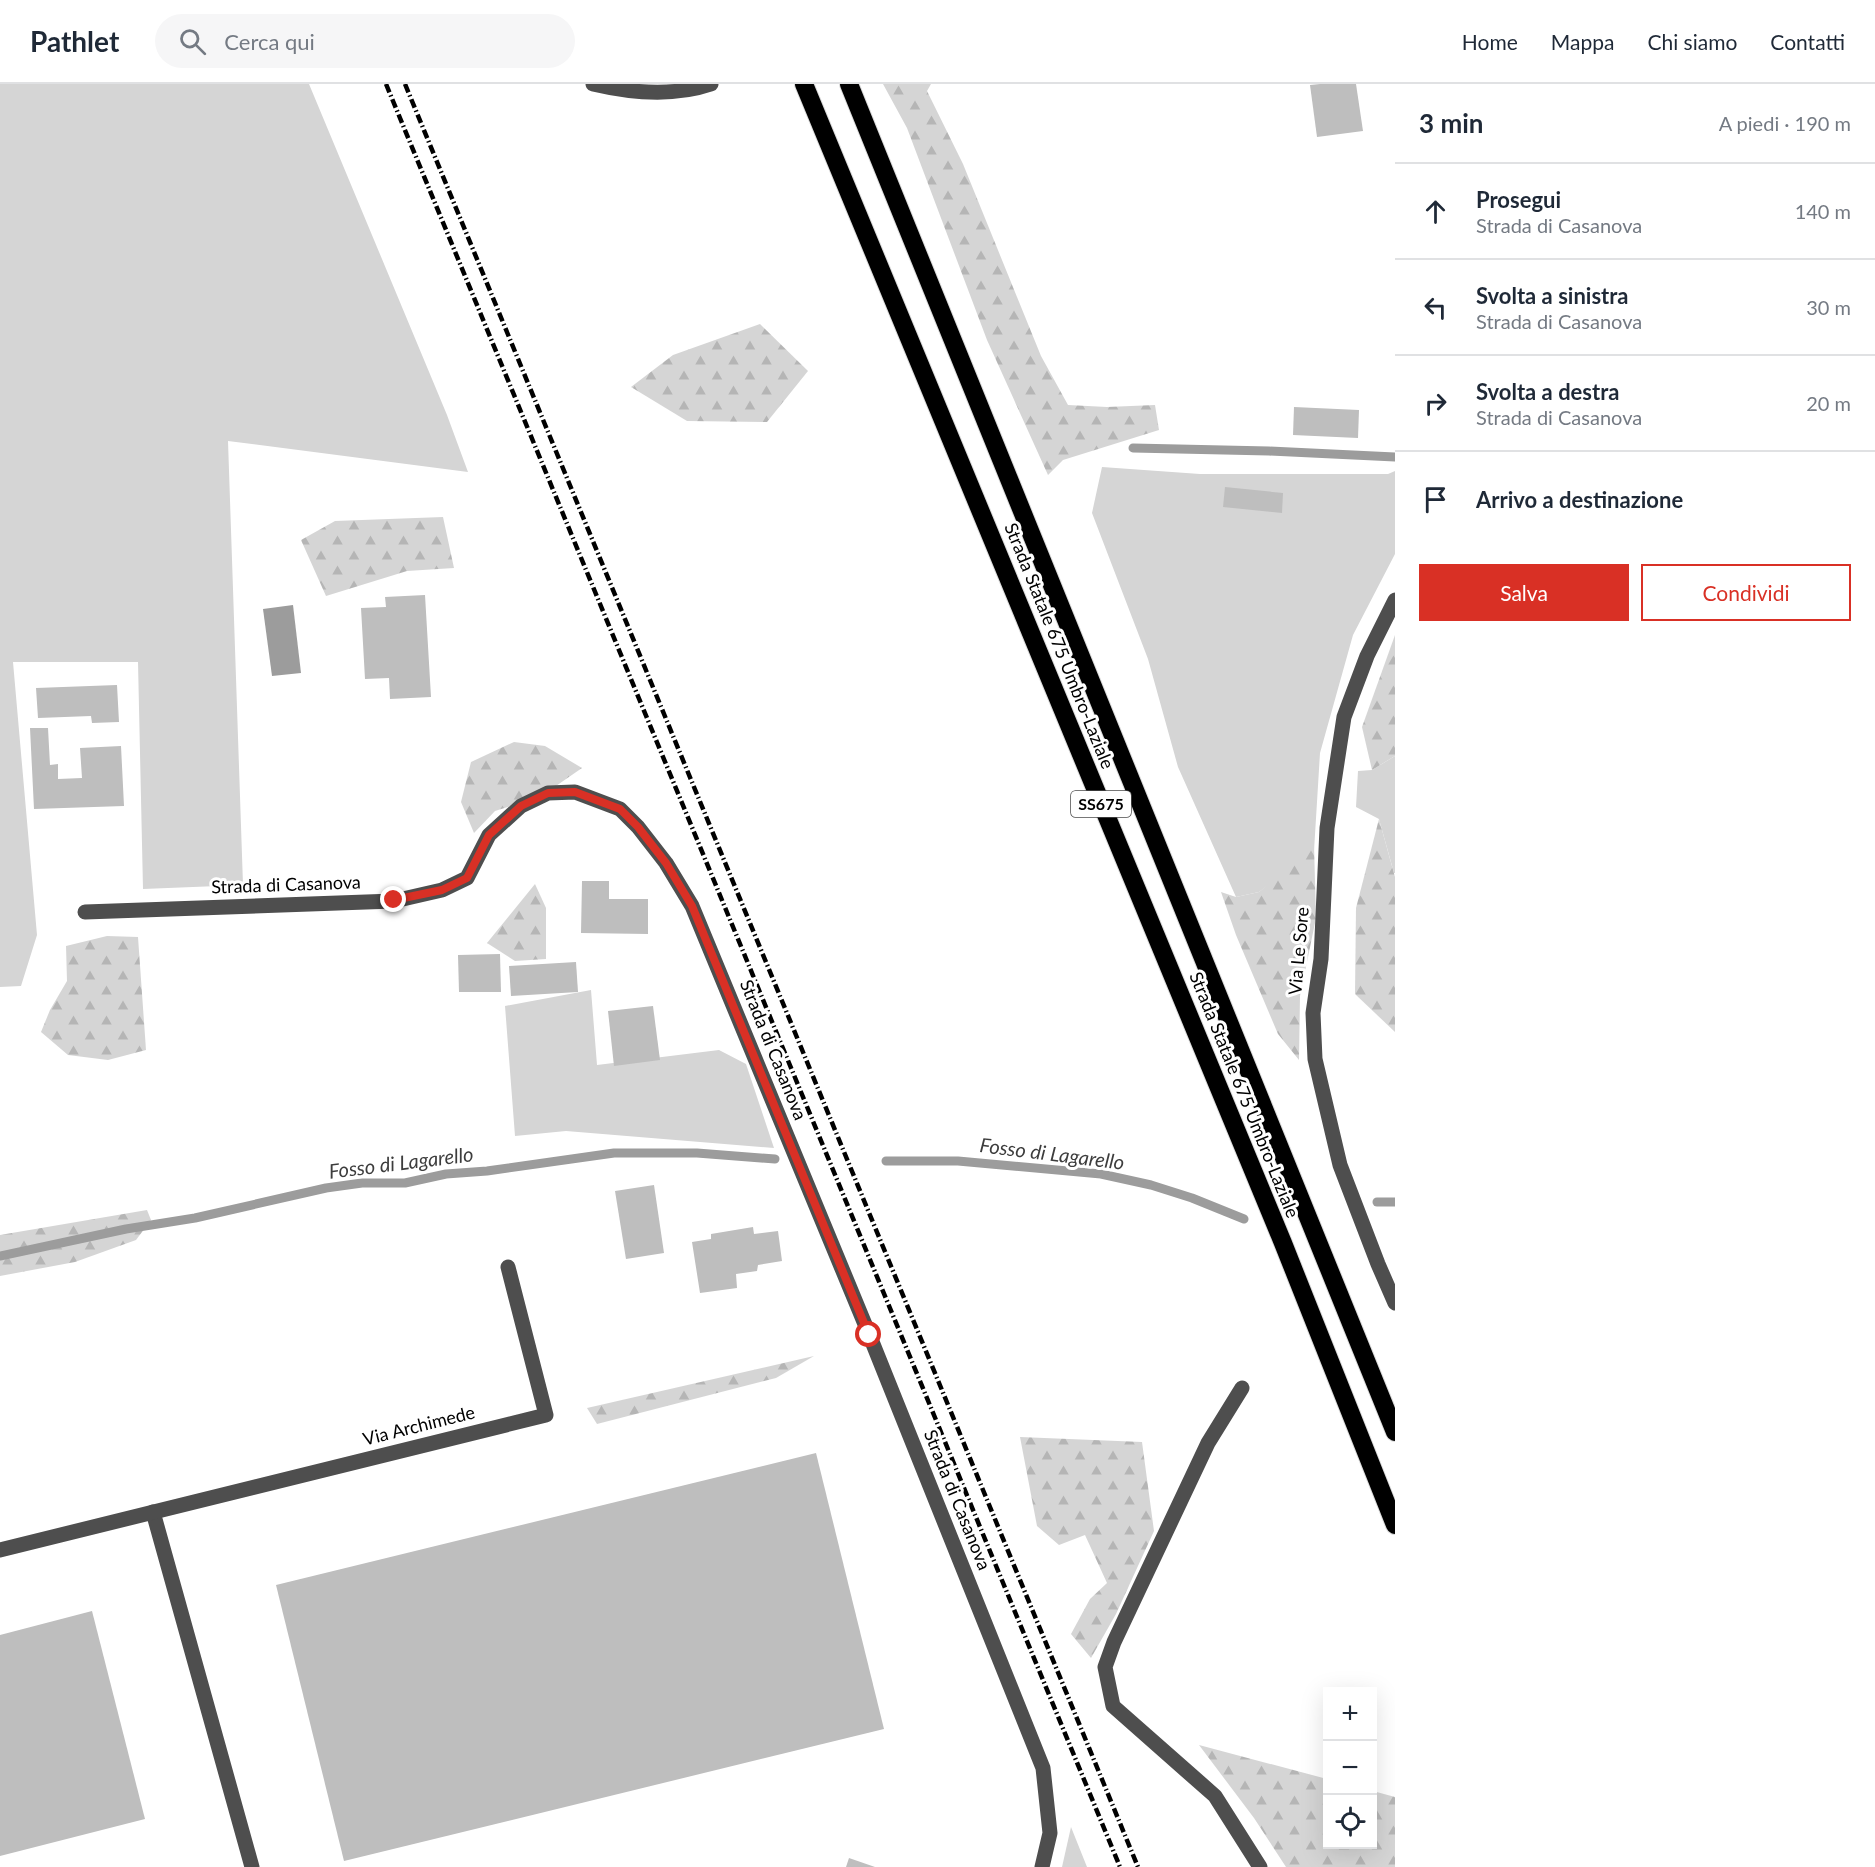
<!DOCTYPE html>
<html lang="it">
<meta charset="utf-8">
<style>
:root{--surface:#fff;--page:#f6f6f7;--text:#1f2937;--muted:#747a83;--line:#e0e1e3;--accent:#d93025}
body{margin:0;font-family:Lato,sans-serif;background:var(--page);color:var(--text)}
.controls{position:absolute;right:18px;bottom:18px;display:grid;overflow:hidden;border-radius:0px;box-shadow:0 6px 24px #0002}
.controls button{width:54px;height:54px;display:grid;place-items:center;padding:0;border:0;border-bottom:2px solid var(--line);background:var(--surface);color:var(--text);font:30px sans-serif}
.stop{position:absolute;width:18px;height:18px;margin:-14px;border:4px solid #d93025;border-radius:50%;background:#fff}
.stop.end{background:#d93025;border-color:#fff;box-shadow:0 2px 6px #0008}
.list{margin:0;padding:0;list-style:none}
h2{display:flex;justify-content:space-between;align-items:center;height:78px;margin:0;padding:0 24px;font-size:26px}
h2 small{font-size:20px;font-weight:400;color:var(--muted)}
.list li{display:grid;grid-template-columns:39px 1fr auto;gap:18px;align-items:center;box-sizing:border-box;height:96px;padding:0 24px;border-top:2px solid var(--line)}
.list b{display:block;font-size:22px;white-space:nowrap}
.list p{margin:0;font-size:20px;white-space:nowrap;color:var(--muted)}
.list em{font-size:20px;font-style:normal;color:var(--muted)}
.actions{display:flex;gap:12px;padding:18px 24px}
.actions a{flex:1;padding:14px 0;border:2px solid var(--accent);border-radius:0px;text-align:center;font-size:21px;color:var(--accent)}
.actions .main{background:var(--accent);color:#fff}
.icon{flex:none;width:33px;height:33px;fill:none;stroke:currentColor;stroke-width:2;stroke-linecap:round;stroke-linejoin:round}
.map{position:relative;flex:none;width:1395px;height:1783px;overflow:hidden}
header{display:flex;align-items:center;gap:36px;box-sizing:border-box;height:84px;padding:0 30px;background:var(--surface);border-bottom:2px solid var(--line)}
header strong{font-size:28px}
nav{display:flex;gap:33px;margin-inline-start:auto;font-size:21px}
.search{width:420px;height:54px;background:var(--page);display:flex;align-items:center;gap:15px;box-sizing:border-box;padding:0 21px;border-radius:33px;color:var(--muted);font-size:22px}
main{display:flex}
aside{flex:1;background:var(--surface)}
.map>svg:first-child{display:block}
</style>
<header>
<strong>Pathlet</strong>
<div class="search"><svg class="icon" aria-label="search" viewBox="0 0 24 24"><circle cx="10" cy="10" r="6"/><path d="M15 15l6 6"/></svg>Cerca qui</div>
<nav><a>Home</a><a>Mappa</a><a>Chi siamo</a><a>Contatti</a></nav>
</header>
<main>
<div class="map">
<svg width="1395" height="1783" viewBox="0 0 1395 1783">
<defs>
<pattern id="forest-firs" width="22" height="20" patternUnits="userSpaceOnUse" patternTransform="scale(1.5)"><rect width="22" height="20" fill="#d5d5d5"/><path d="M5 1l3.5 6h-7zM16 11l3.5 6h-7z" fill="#b5b5b5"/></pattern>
</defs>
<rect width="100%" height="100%" fill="#fff"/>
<!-- grass -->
<g fill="#d5d5d5">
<polygon points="0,0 309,0 447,331 468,388 228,357 243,801 143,805 138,578 13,578 37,851 21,902 0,903"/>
<polygon points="1102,383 1200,390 1388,390 1395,387 1395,470 1353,551 1320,669 1314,767 1259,808 1236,813 1178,683 1148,575 1092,429"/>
<polygon points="1395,672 1395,789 1394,789 1379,735 1356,723 1358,687 1372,686"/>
<polygon points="591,906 597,981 719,966 746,980 774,1064 566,1047 515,1052 505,922"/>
<polygon points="1071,1743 1087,1783 1062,1783"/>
</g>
<!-- forest -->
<g fill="url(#forest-firs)">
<polygon points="883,0 931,0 927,7 963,80 1041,272 1068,321 1107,323 1155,321 1159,346 1063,376 1048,391 987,256 907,44"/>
<polygon points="760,240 808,287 767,338 687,337 631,303 673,271"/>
<polygon points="443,433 454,484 407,487 326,512 301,456 335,437"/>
<polygon points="1395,551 1395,672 1372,686 1362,643"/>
<polygon points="514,658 545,662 582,684 540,713 495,727 474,749 461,718 471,678"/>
<polygon points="1379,735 1395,793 1395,948 1355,910 1356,824"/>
<polygon points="1314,761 1316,834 1300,912 1299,976 1278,950 1236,851 1221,808 1236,813 1259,808"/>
<polygon points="535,800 546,824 546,875 515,877 487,859"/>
<polygon points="107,852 138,853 146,966 108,976 68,971 41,948 50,926 67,897 66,862"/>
<polygon points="147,1126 151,1136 136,1156 75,1178 0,1192 0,1151"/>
<polygon points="814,1272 776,1294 597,1340 587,1324"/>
<polygon points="1020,1353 1142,1358 1154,1447 1116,1530 1091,1574 1071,1550 1090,1515 1107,1499 1085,1451 1059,1461 1037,1442"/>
<polygon points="1199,1661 1327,1695 1328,1760 1372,1760 1373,1707 1395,1713 1395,1783 1286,1783 1254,1734"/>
</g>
<!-- water -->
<polygon fill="#9c9c9c" points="293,521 301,589 272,592 263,525"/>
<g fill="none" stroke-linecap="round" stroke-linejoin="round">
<!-- stream -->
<g stroke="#9c9c9c" stroke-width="9">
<polyline points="1133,364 1269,367 1395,373"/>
<polyline points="886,1077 958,1077 1101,1090 1151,1101 1192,1114 1244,1135"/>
<polyline points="1377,1118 1395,1118"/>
<polyline points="0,1172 126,1145 195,1134 326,1104 362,1099 405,1099 446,1090 487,1087 614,1069 697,1069 775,1075"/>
</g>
</g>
<!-- building -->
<g fill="#bebebe">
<polygon points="1320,0 1356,0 1363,47 1317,53 1310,1"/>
<polygon points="1294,323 1359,326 1358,354 1293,351"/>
<polygon points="1225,403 1283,409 1282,429 1223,423"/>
<polygon points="425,511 431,613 390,615 389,594 365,595 361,524 386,523 385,513"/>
<polygon points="117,601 119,638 92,639 91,632 38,634 36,604"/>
<polygon points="30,644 48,644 50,681 58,680 58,695 82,694 80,664 121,662 124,722 34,725"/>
<polygon points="582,797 609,797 609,815 648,815 648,850 581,849"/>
<polygon points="500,870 501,908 459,908 458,871"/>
<polygon points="576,878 578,908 511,912 509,882"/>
<polygon points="653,922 660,976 614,982 608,927"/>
<polygon points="654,1101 664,1169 626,1175 615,1107"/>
<polygon points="753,1143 754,1150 778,1147 782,1177 758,1181 757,1187 736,1190 737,1204 700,1209 692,1158 711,1155 711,1150"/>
<polygon points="816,1369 884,1645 344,1777 276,1501"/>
<polygon points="92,1527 145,1735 0,1772 0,1551"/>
<polygon points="849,1774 875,1783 846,1783"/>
</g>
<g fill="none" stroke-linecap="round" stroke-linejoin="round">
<defs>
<g id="highway">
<polyline points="804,0 1283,1159 1395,1441"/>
<polyline points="849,0 1395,1348"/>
</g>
</defs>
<!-- highway casing -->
<use href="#highway" stroke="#dbdbdb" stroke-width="20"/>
<!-- minor -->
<g stroke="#4e4e4e" stroke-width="15">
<path d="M 593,0 C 631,9 673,13 711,0"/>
<polyline points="1395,516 1367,572 1344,633 1327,744 1321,875 1313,929 1315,975 1340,1081 1378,1180 1395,1219"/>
<polyline points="85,828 394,817 442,806 467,794 489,751 521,722 548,709 575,708 620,725 638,743 666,779 692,822 869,1250 1043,1684 1050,1749 1042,1783"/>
<polyline points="1242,1304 1208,1359 1114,1558 1105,1583 1113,1622 1215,1712 1260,1783"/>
<polyline points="153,1428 252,1783"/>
<polyline points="0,1466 546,1331 508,1183"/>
</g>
<!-- highway -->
<use href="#highway" stroke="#000" stroke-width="18"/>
<!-- rail -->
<g stroke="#000" stroke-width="4.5" stroke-dasharray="9 3 1.5 3" stroke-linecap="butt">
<polyline points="386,0 1120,1783"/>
<polyline points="405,0 1138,1783"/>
</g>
</g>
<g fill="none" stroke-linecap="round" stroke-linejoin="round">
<!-- route -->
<polyline stroke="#d93025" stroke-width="8" points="394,816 442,806 467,794 489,751 521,722 548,709 575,708 620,725 638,743 666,779 692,822 869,1251"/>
</g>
<g text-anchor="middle" stroke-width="6" stroke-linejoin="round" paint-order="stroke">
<!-- shield labels -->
<rect fill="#fff" stroke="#4c4c4c" stroke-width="1.5" x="1071" y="707" width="60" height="26" rx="4.5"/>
<g font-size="16" font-weight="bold" fill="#000">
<text x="1101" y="726">SS675</text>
</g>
<!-- street labels -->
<g font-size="18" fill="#000" stroke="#fff">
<text transform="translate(1059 562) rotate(68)" y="6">Strada Statale 675 Umbro-Laziale</text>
<text transform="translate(286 801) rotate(-2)" y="6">Strada di Casanova</text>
<text transform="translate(1299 867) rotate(-85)" y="6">Via Le Sore</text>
<text transform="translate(773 966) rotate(68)" y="6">Strada di Casanova</text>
<text transform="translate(1244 1011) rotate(68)" y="6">Strada Statale 675 Umbro-Laziale</text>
<text transform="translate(419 1342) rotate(-14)" y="6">Via Archimede</text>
<text transform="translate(957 1416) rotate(68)" y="6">Strada di Casanova</text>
</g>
<!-- water labels -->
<g font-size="20" font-style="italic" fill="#3d3d3d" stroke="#fff">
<text transform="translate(1052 1070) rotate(7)" y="7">Fosso di Lagarello</text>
<text transform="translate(401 1079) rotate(-7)" y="7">Fosso di Lagarello</text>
</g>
</g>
</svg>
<div class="controls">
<button>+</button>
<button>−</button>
<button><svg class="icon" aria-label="locate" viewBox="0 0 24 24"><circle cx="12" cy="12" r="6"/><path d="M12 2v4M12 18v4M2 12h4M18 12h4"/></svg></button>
</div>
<div class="stop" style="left:869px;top:1251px"></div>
<div class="stop end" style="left:394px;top:816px"></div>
</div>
<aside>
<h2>3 min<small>A piedi · 190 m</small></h2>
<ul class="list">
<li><svg class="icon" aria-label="ahead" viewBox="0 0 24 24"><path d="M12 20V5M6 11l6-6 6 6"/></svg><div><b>Prosegui</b><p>Strada di Casanova</p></div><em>140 m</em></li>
<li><svg class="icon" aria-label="left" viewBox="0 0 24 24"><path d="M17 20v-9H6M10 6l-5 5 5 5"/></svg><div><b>Svolta a sinistra</b><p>Strada di Casanova</p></div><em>30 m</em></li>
<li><svg class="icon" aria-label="right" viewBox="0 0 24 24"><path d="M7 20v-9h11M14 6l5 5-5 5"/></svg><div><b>Svolta a destra</b><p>Strada di Casanova</p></div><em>20 m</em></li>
<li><svg class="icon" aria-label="arrive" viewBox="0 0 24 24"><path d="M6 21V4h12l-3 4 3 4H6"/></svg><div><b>Arrivo a destinazione</b></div></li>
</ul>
<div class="actions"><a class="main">Salva</a><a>Condividi</a></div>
</aside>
</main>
